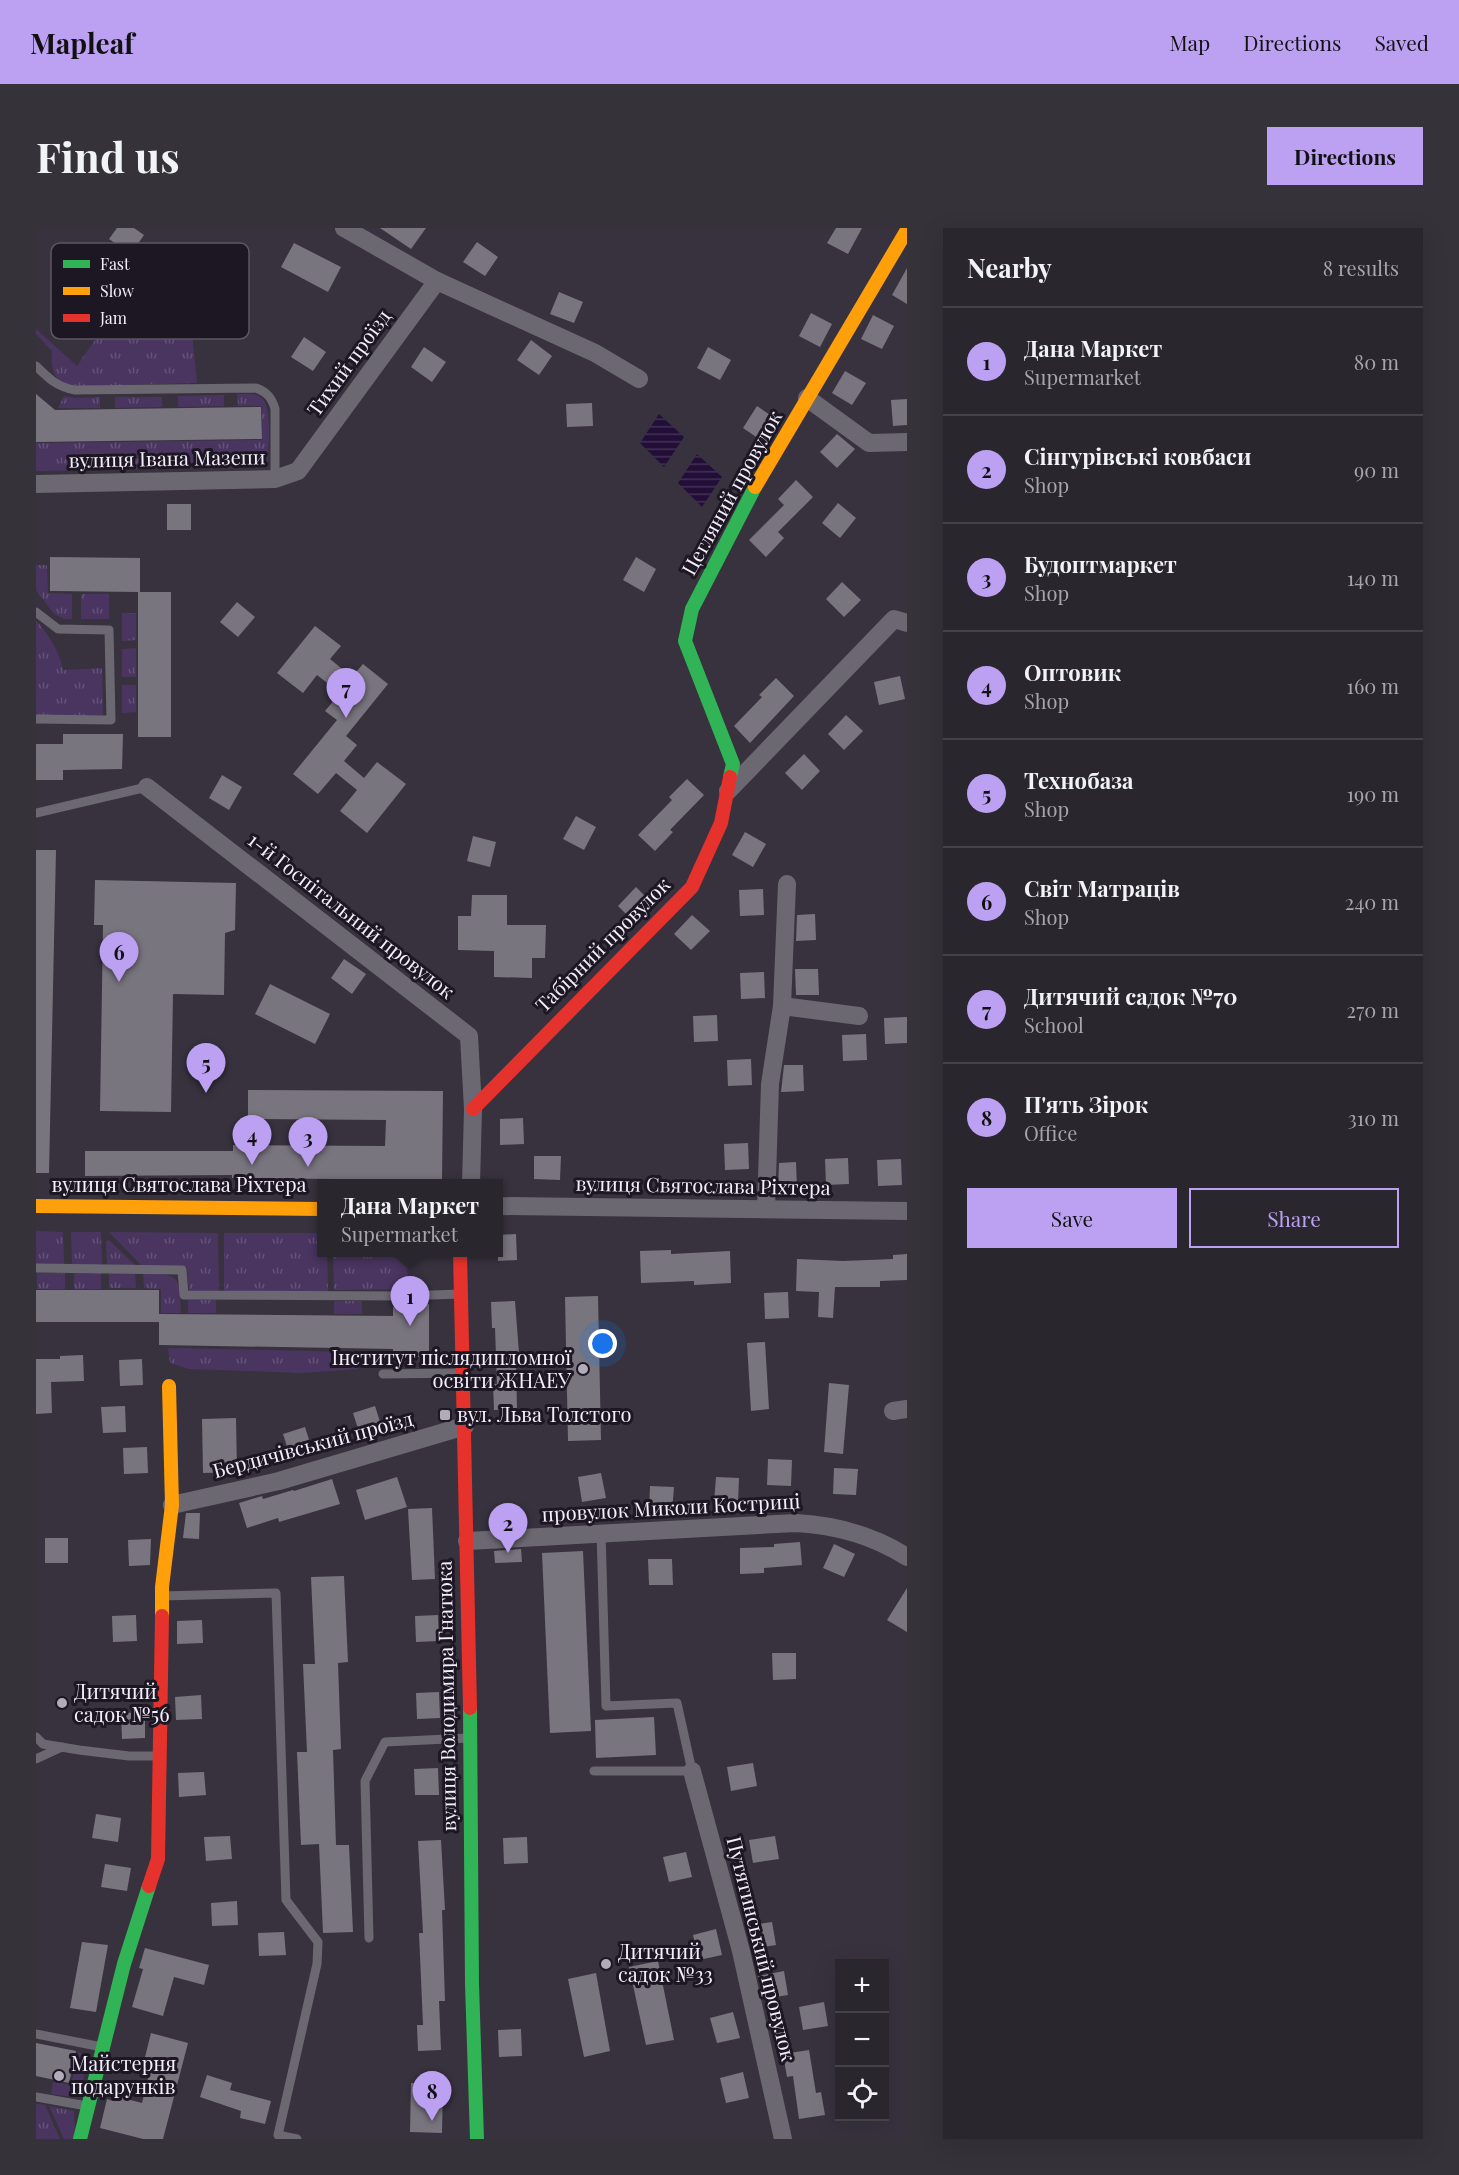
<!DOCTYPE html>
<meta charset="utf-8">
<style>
:root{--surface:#29262e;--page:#35323a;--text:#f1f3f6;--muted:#a5a5aa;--line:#45434a;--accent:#bca0f2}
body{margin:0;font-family:"Playfair Display",serif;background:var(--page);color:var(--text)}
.controls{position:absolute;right:18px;bottom:18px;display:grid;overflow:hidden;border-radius:0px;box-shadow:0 6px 24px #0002}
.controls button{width:54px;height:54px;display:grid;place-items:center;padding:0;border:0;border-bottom:2px solid var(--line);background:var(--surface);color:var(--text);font:30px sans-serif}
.you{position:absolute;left:567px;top:1116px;width:21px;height:21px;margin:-15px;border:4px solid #fff;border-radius:50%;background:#1a73e8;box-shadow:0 0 0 9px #1a73e833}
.badge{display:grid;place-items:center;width:39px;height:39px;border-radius:50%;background:var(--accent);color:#111;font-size:20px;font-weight:700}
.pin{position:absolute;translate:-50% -50px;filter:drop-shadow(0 2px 3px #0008)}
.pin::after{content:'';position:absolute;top:32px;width:21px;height:18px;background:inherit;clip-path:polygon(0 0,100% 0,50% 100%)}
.popup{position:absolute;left:281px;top:951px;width:186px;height:78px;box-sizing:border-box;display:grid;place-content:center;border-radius:0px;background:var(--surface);filter:drop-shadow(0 2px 4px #0005);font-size:20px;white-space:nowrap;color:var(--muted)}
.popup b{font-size:22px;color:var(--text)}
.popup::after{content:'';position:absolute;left:50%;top:100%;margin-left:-12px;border:12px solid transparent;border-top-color:var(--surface)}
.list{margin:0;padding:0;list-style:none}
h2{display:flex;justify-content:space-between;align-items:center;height:78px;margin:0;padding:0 24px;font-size:26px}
h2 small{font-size:20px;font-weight:400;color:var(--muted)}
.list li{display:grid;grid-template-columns:39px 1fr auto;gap:18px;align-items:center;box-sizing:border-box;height:108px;padding:0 24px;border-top:2px solid var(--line)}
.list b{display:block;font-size:22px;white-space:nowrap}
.list p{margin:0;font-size:20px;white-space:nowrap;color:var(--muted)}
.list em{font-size:20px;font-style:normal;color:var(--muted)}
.actions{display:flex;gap:12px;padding:18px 24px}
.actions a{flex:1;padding:14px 0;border:2px solid var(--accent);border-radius:0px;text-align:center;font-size:21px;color:var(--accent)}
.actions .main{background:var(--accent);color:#111}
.icon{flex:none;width:33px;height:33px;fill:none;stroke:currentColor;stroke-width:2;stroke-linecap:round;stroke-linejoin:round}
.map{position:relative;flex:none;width:871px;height:1911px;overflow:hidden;border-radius:0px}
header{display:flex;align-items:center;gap:36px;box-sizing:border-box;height:84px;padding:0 30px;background:var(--accent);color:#111}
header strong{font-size:28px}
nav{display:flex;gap:33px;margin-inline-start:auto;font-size:21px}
.intro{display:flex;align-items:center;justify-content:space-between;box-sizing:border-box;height:144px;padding:0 36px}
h1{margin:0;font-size:42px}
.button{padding:15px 27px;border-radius:0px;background:var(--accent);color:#111;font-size:21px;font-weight:700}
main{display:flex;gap:36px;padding:0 36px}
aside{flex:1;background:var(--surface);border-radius:0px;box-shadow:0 6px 24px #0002}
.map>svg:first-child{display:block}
</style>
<header>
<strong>Mapleaf</strong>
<nav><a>Map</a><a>Directions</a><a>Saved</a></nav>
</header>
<div class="intro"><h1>Find us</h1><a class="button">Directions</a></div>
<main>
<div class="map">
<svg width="871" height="1911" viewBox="0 0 871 1911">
<defs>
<pattern id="grass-tufts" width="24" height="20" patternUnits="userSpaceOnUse" patternTransform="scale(1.5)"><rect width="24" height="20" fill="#493560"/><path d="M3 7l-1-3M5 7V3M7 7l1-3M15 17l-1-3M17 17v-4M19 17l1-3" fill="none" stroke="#645378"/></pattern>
<pattern id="water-rules" width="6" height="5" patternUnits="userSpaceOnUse" patternTransform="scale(1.5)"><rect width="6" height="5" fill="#230e38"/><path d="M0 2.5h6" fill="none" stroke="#433156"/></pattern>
</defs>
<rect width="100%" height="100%" fill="#37323e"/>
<!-- grass -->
<g fill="url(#grass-tufts)">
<path d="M 122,21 L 155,29 L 154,85 L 161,155 L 49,158 C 23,156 14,152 16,123 L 0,106 L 0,101 L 41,138 Z"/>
<path d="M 201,166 C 207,166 215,165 221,167 C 238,172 232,216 232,231 L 232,234 L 227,239 L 0,243 L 0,213 L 2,215 L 226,212 L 226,178 L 202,178 Z"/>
<polygon points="188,167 188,178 142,179 142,168"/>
<polygon points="28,168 38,170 64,169 64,180 22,180"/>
<polygon points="79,169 126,169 126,179 79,180"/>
<polygon points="0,337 11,337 12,365 36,366 36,391 28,391 18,386 0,362"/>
<rect x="45" y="366" width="28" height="25"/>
<polygon points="86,385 100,385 100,412 86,413"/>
<path d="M 0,393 C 11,403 25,427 27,442 L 66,440 L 67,487 L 0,487 Z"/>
<polygon points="100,420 100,449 86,449 86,421"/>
<polygon points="86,457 100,457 100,484 86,485"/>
<polygon points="0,1003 27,1004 28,1036 0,1036"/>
<polygon points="35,1004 65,1004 66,1037 36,1037"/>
<polygon points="73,1004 182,1005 183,1064 153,1063 151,1039 106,1038"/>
<polygon points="188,1005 285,1005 286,1024 291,1025 292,1063 188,1063"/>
<polygon points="73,1012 100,1038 71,1037 70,1013"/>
<polygon points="297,1025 354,1025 371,1040 373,1061 298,1062"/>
<rect x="1" y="1045" width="28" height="16"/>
<rect x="38" y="1045" width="27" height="16"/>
<polygon points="73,1045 99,1045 100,1060 73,1060"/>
<path d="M 107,1045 C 145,1046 144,1049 145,1085 L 125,1085 L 125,1061 L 108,1060 Z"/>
<rect x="152" y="1072" width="28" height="13"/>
<rect x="298" y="1073" width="28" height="13"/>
<polygon points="132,1120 322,1124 322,1141 267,1145 153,1141 134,1135"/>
<polygon points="42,1824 52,1828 44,1867 37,1869 15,1866 17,1854 35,1857"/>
<polygon points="0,1876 9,1877 24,1911 0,1911"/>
<polygon points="13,1878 38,1883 39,1911 28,1911"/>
</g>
<!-- water -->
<g fill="url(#water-rules)">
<polygon points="623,186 648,209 628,239 604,215"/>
<polygon points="661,226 686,249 666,279 642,255"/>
</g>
<!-- building -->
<g fill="#79757f">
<polygon points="81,0 98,0 108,7 95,26 73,11"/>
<polygon points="344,0 390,0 375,21"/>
<polygon points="800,0 826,0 812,26 791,15"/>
<polygon points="441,14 462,29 449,48 427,34"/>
<polygon points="258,15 305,39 292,64 245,39"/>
<polygon points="871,40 871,76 856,67"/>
<polygon points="161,48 194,48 194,86 161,85"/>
<polygon points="32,58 53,73 40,93 18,77"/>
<polygon points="523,64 547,74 538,95 514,86"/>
<polygon points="775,85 796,96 784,119 763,108"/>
<polygon points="837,87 858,98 846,121 825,111"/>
<polygon points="268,109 290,124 277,143 255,129"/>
<polygon points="495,112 516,128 503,147 481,132"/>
<polygon points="388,119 410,134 396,154 375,139"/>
<polygon points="672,119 695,132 684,152 661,140"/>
<polygon points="809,143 830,155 816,177 796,165"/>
<polygon points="0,166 19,182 225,179 226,211 0,214"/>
<polygon points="871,171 871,197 857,198 855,172"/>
<polygon points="556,175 557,198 531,199 530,176"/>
<polygon points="721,178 740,191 726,213 707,200"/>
<polygon points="801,206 819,221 801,240 784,224"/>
<polygon points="760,252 777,269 742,304 748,310 730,329 713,312 748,277 742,271"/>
<polygon points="802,275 820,290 804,310 786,295"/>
<rect x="131" y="276" width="24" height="26"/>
<polygon points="14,329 104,330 104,364 135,364 135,509 102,509 102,364 14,363"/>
<polygon points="600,329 620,341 608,364 587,352"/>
<polygon points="806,354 825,372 808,389 790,371"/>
<polygon points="201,374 219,389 202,409 184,394"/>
<polygon points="279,398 305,418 294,431 316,449 327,436 352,456 310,508 321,517 308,533 328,550 341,534 370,556 331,605 304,583 321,562 300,545 282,566 257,546 301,492 289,483 304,465 281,447 267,465 241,445"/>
<polygon points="864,448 869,471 843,477 838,454"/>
<polygon points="740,450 758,468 714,515 698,498 726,469 723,467"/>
<polygon points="810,487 827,503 808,522 792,506"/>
<polygon points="27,506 87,506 86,541 27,542 27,552 0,552 0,516 27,516"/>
<polygon points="768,526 784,543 766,562 749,545"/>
<polygon points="186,547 206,559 193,582 173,570"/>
<polygon points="651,551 668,567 634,602 637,604 619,623 602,607 636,572 633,569"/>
<polygon points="540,588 560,599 548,622 527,611"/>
<polygon points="709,604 730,616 717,639 696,627"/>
<polygon points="437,608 460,614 454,639 431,633"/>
<polygon points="0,622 20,622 13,945 0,945"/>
<polygon points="59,652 200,655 199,702 189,705 188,767 137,766 135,884 64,883 67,697 58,697"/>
<polygon points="600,659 617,676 599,695 582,678"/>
<polygon points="727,661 728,687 704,688 703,662"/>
<polygon points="436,667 471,667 471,697 510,697 509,730 496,730 496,750 458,749 458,723 422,722 422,688 435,688"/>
<polygon points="779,686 780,712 760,713 761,687"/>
<polygon points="656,687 674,703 655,722 638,706"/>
<polygon points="308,731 330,746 316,766 295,750"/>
<polygon points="759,741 782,741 783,767 760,767"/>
<polygon points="728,744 729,770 705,771 704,745"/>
<polygon points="234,756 294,786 279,816 219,786"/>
<polygon points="681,787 682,813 658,814 657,788"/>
<polygon points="871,789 871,815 849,816 848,790"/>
<polygon points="830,806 831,832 807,833 806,807"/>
<polygon points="715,831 716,857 692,858 691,832"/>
<polygon points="748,837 767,837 768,863 745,864"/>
<polygon points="212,862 407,863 406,952 196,950 196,947 49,948 49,923 197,923 197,917 349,918 350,892 212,891"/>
<polygon points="487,890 488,916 464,917 464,891"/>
<polygon points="712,915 713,941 689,942 688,916"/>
<polygon points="498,928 525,928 524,952 498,951"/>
<polygon points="812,930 813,956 790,957 789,931"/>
<polygon points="865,931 866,957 842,958 841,932"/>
<polygon points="760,934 761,961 742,962 743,935"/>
<polygon points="480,1006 481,1032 462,1033 462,1007"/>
<polygon points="635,1022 635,1026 694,1023 695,1055 658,1057 658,1053 605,1055 604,1023"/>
<polygon points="871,1026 871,1052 844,1053 844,1059 799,1059 797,1090 782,1089 783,1064 760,1063 761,1031 807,1033 857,1031 857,1027"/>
<polygon points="0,1062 123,1062 123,1086 357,1088 357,1079 370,1079 370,1076 393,1076 393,1129 357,1129 357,1121 123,1117 123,1094 0,1094"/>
<polygon points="752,1064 753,1090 729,1091 728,1065"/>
<polygon points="562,1068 565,1212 532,1213 529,1069"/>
<polygon points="479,1073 484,1138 480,1138 481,1181 458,1182 457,1156 461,1156 459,1100 456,1100 455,1074"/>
<polygon points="729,1114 733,1181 715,1183 711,1115"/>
<polygon points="47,1127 48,1153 15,1154 16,1185 0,1186 0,1131 24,1131 24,1128"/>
<polygon points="106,1131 107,1157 84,1158 83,1132"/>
<polygon points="793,1155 813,1157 807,1226 788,1224"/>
<polygon points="89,1178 90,1204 67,1205 65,1179"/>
<polygon points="339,1178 347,1203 325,1210 317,1185"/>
<polygon points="200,1190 201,1244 167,1245 166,1191"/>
<polygon points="269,1199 277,1224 255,1231 247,1206"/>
<polygon points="111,1219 112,1245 88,1246 87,1220"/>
<polygon points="732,1231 756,1232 755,1258 731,1257"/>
<polygon points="798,1240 822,1241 820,1267 797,1266"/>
<polygon points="565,1245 570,1270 546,1274 542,1249"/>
<polygon points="361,1249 371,1279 329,1292 320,1262"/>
<polygon points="680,1249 703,1250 702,1276 678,1275"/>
<polygon points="296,1251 304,1276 243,1294 242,1290 211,1300 203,1275 226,1268 227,1271 257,1262 258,1263"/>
<polygon points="614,1258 638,1259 636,1285 613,1284"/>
<polygon points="396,1280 399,1351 376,1352 372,1281"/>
<polygon points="150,1285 164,1285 163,1311 147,1310"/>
<rect x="9" y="1310" width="23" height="25"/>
<polygon points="115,1311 114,1337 93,1338 92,1312"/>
<polygon points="764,1314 766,1337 728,1340 728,1345 704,1346 704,1320 738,1319 738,1316"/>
<polygon points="798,1316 819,1326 808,1349 787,1340"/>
<polygon points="485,1321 486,1334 459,1335 458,1323"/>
<polygon points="547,1323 555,1503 514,1505 506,1325"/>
<polygon points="612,1331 636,1331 637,1357 613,1357"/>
<polygon points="308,1348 312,1434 302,1435 305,1521 297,1522 300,1617 313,1617 317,1704 287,1705 283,1616 265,1617 261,1524 271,1524 267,1436 279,1436 275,1349"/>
<polygon points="871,1360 871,1404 851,1392"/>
<polygon points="100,1387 101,1413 77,1414 76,1388"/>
<polygon points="402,1387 403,1413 380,1414 379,1388"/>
<polygon points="166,1392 167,1415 141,1416 141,1393"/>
<polygon points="736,1425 760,1425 760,1451 737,1452"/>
<polygon points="403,1464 404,1490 381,1491 380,1465"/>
<polygon points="165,1467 166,1491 140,1492 139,1469"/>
<polygon points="109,1484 109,1510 86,1511 85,1485"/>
<polygon points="618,1489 620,1527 560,1530 559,1492"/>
<polygon points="717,1535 721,1558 695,1563 691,1539"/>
<polygon points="402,1540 403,1567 379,1567 378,1541"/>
<polygon points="168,1544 170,1567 143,1569 142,1545"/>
<polygon points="60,1586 85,1590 82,1614 56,1610"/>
<polygon points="194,1608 196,1631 170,1633 168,1609"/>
<polygon points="739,1608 743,1631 717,1635 713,1612"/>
<polygon points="491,1609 492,1635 468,1636 467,1610"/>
<polygon points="405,1612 409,1682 406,1682 409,1773 403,1773 405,1822 382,1823 381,1797 387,1797 383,1705 387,1705 382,1613"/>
<polygon points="650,1624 656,1649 633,1654 627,1629"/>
<polygon points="69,1636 95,1640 91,1663 65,1659"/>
<polygon points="201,1673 202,1697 176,1698 175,1675"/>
<polygon points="736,1694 740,1717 716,1721 710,1698"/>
<polygon points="680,1701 686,1727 663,1732 657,1707"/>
<polygon points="248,1704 250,1727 223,1728 222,1705"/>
<polygon points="46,1714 72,1717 60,1784 34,1780"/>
<polygon points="109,1720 173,1737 168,1757 138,1749 127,1788 96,1779 107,1741 103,1740"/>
<polygon points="622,1733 638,1812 610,1817 593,1739"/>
<polygon points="748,1743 752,1767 727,1771 722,1748"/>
<polygon points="560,1745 574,1823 548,1829 532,1751"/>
<polygon points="788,1774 792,1798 767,1802 763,1779"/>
<polygon points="697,1784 704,1810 681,1815 674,1790"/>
<polygon points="485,1801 486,1828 463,1829 462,1802"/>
<polygon points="115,1805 152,1815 127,1911 107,1911 64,1900 71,1871 77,1873 79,1868 106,1875 115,1839 107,1837"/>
<polygon points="0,1815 40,1823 33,1855 0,1848"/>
<polygon points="773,1822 780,1865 785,1864 789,1887 763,1891 757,1848 751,1849 747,1826"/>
<polygon points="707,1844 713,1870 690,1875 684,1850"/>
<polygon points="171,1847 196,1855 194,1862 235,1873 229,1896 204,1890 205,1883 164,1869"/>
<polygon points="375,1855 407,1856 406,1905 374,1904"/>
</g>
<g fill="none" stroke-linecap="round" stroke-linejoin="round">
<!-- lane -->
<g stroke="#6c6871" stroke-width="9">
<path d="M 0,138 C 12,150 21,159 39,162 L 220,160 C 231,164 236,170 239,181 L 239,251"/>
<polyline points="0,384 22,401 73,402 75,492 0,491"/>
<polyline points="0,585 111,559"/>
<polyline points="0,1040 146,1042 148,1067 368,1068 424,1066"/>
<polyline points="347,1146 425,1145"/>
<polyline points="126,1368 240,1365 250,1672 282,1714 281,1736 242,1907 261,1911"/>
<polyline points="0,1509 7,1516 43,1522 93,1528 121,1528"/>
<polyline points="0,1531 26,1519"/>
<polyline points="558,1543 656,1543 641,1475 570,1478 565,1304"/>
<polyline points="333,1710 329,1553 349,1514 432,1510"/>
<polyline points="0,1806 66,1819"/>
<polyline points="0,1869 51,1878"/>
</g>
<!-- street -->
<g stroke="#6c6871" stroke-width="18">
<polyline points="308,0 401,53 559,125 603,151"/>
<polyline points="771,170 833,215 871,214"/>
<polyline points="0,256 239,251 262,243 401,53"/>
<polyline points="111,559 433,808 437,881 435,956"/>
<polyline points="692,563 858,391 871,395"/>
<polyline points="746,778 823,788"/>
<polyline points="463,978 871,983"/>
<polyline points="730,981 734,856 746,778 751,656"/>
<polyline points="857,1183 871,1181"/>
<polyline points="136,1277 243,1253 429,1198"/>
<path d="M 431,1313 L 760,1295 C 799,1297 838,1308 871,1329"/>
<polyline points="656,1543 705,1723 747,1911"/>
</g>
<!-- fast -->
<g stroke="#30b455" stroke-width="14">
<polyline points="694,549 697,536 649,413 656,381 719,259"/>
<polyline points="434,1480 436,1756 441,1911"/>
<polyline points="44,1911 88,1736 113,1658"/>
</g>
<!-- slow -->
<g stroke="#ff9f0a" stroke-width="14">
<polyline points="719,259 871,2"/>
<polyline points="0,978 286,981"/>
<polyline points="126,1388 126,1359 136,1277 133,1158"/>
</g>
<!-- jam -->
<g stroke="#e5322d" stroke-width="14">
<polyline points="437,881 656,659 685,595 694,549"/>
<polyline points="424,1024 434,1480"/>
<polyline points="113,1658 122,1631 126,1388"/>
</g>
</g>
<!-- markers -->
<g fill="#b1acba" stroke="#1c1722" stroke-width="2">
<circle cx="547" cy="1141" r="6"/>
<rect x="403" y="1181" width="12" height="12" rx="3"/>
<circle cx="26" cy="1475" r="6"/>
<circle cx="570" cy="1736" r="6"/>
<circle cx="23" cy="1848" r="6"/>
</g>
<g text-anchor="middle" stroke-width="6" stroke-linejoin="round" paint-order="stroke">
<!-- street labels -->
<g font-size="20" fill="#f3edfc" stroke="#1c1722">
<text transform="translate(313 135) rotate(-54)" y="7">Тихий проїзд</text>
<text transform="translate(131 231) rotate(-1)" y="7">вулиця Івана Мазепи</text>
<text transform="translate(696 265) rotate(-61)" y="7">Цегляний провулок</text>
<text transform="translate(315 688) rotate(38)" y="7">1-й Госпітальний провулок</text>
<text transform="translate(567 717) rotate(-45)" y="7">Табірний провулок</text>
<text x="143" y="964">вулиця Святослава Ріхтера</text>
<text transform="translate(667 958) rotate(1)" y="7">вулиця Святослава Ріхтера</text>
<text transform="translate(277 1217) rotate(-15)" y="7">Бердичівський проїзд</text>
<text transform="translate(635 1280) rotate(-3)" y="7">провулок Миколи Костриці</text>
<text transform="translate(411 1468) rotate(-91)" y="7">вулиця Володимира Гнатюка</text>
<text transform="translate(725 1721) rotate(76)" y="7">Путятинський провулок</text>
</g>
<!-- poi labels -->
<g font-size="20" fill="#f3edfc" stroke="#1c1722" text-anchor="start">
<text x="535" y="1137" text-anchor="end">Інститут післядипломної<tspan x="535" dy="23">освіти ЖНАЕУ</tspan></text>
<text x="421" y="1194">вул. Льва Толстого</text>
<text x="38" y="1471">Дитячий<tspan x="38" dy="23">садок №56</tspan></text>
<text x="582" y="1731">Дитячий<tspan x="582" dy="23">садок №33</tspan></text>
<text x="35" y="1843">Майстерня<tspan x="35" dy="23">подарунків</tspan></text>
</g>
</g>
<!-- legend -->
<rect x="15" y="15" width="198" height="96" rx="9" fill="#1c1722" stroke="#5c5763" stroke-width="1.5"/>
<rect x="27" y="32" width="27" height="8" fill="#30b455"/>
<rect x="27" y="59" width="27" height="8" fill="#ff9f0a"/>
<rect x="27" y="86" width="27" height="8" fill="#e5322d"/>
<g font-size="16" fill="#f3edfc">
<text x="64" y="42">Fast</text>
<text x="64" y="69">Slow</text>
<text x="64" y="96">Jam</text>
</g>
</svg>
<div class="controls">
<button>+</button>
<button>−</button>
<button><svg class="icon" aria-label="locate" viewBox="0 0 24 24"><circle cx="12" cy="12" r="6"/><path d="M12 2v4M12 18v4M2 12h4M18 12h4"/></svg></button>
</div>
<div class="you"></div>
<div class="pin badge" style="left:374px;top:1098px">1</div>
<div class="popup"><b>Дана Маркет</b>Supermarket</div>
<div class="pin badge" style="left:472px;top:1325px">2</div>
<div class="pin badge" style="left:272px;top:939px">3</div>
<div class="pin badge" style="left:216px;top:937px">4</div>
<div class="pin badge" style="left:170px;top:865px">5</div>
<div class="pin badge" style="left:83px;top:754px">6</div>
<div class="pin badge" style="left:310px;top:490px">7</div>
<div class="pin badge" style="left:396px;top:1893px">8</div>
</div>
<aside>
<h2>Nearby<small>8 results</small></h2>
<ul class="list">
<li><span class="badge">1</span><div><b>Дана Маркет</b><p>Supermarket</p></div><em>80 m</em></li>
<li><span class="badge">2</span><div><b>Сінгурівські ковбаси</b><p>Shop</p></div><em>90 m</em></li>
<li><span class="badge">3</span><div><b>Будоптмаркет</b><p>Shop</p></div><em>140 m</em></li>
<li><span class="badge">4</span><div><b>Оптовик</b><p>Shop</p></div><em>160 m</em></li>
<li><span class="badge">5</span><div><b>Технобаза</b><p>Shop</p></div><em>190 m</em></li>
<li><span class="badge">6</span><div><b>Світ Матраців</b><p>Shop</p></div><em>240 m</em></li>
<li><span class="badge">7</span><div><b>Дитячий садок №70</b><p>School</p></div><em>270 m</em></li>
<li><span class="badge">8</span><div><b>П'ять Зірок</b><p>Office</p></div><em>310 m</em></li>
</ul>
<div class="actions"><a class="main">Save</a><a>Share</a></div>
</aside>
</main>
